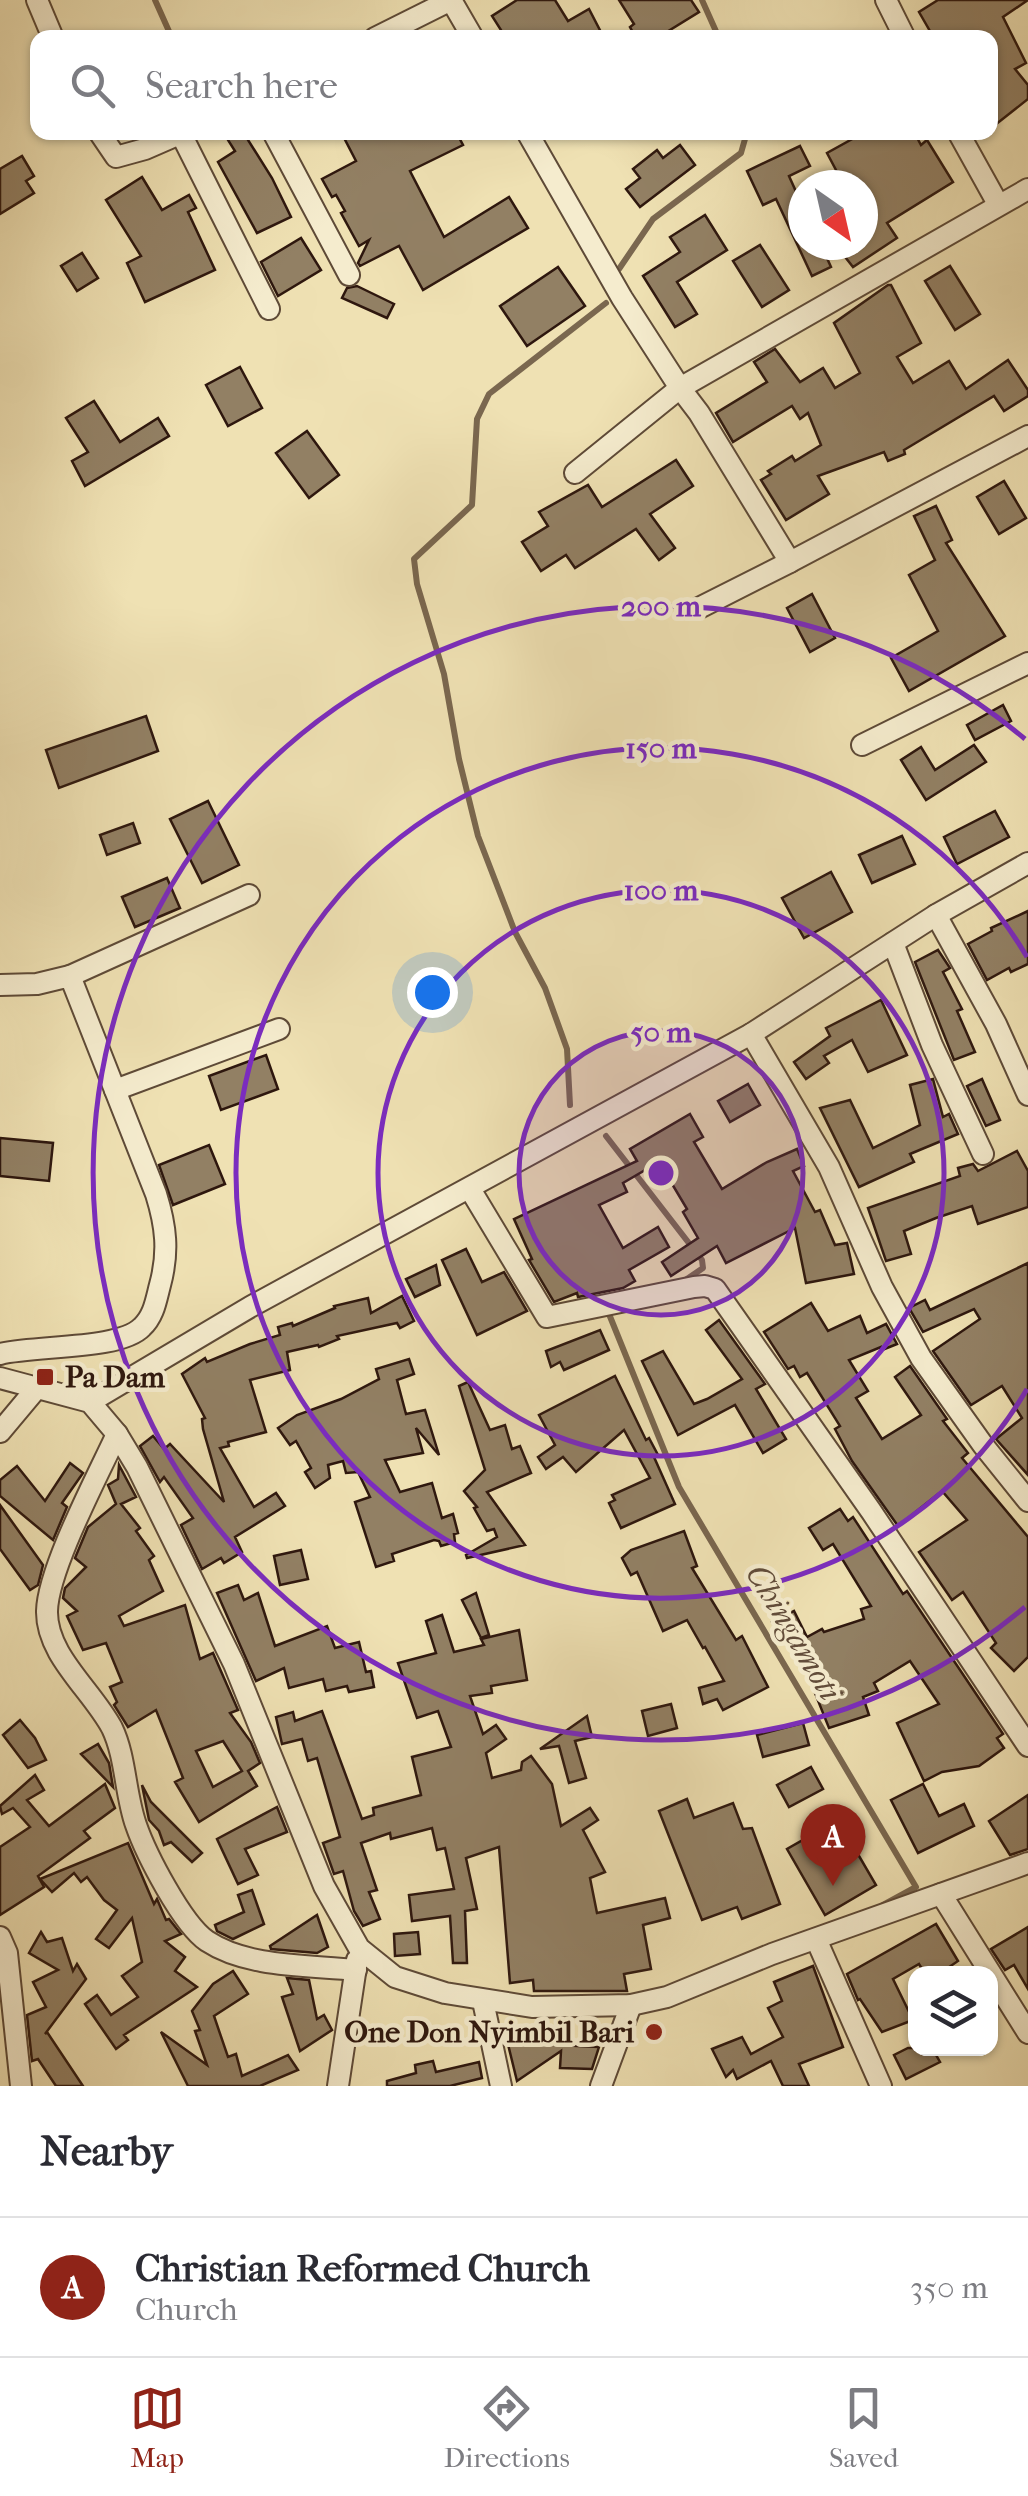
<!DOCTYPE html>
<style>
:root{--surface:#fff;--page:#f2f2f3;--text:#2b2b33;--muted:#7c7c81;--line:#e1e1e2;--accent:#8f2418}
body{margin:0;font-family:"IM FELL French Canon",serif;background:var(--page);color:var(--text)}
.controls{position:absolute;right:30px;bottom:30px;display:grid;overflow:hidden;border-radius:20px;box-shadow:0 2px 8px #0004}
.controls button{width:90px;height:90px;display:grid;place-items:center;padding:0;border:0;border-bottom:2px solid var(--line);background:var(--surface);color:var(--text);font:50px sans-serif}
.compass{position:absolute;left:788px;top:170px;width:90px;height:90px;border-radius:50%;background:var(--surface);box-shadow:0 2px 8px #0004;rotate:146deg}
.you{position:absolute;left:432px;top:992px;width:35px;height:35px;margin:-25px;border:8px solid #fff;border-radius:50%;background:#1a73e8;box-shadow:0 0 0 15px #1a73e833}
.badge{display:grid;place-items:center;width:65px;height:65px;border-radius:50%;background:var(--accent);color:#fff;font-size:32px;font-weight:700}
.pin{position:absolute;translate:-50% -82px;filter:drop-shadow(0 2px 5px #0008)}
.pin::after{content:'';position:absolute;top:52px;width:35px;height:30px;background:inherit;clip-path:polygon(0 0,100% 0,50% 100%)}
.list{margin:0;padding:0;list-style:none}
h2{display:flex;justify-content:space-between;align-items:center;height:130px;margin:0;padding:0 40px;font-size:42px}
h2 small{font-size:32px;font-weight:400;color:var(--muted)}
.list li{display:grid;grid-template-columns:65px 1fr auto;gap:30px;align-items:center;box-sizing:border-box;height:140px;padding:0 40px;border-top:2px solid var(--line)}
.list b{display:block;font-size:38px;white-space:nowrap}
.list p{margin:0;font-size:32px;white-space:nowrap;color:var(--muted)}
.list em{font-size:32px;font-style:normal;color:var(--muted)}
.icon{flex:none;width:55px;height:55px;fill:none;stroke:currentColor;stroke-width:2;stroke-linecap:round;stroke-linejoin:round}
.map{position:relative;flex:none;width:1028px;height:2086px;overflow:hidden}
.search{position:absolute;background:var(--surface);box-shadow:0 2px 8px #0004;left:30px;right:30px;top:30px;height:110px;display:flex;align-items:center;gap:25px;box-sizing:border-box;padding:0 35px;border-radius:20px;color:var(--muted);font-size:38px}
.sheet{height:270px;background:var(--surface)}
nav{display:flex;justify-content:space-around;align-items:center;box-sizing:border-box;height:140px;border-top:2px solid var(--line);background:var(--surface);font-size:28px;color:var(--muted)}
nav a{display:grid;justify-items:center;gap:5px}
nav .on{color:var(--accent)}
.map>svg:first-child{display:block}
</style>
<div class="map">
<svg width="1028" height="2086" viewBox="0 0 1028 2086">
<rect width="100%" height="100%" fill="#efe1b3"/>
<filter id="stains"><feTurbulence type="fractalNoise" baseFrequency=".002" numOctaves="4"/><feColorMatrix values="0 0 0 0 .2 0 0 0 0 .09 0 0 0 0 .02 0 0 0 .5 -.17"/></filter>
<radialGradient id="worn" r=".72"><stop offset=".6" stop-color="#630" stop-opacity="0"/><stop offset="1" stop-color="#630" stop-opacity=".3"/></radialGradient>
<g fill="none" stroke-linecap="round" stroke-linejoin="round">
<!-- stream -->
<g stroke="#7a674f" stroke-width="6">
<polyline points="155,0 172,38"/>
<polyline points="702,0 719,38"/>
<polyline points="619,269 653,219 741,153 747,132"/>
<polyline points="570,1105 567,1049 545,988 515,932 478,836 459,759 444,674 417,584 414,559 472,505 477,419 489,394 606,303"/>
<polyline points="606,1136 702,1260 703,1268 684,1281"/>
<polyline points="609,1314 679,1487 916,1887 883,1905"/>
</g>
</g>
<!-- building -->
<g fill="#928064" stroke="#2e170e" stroke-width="2.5" fill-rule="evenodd">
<polygon points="517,0 555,0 568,21 589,9 604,38 506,38 492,16"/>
<polygon points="619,0 691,0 699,12 657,38 636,38 630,27 634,24"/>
<polygon points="938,0 1028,0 1003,17 1026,63 1015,69 1028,85 1028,99 990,129 990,38 934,38 919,12"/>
<polygon points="223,132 243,132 272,178 291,217 257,233 218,162 235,151"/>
<polygon points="341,132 456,132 463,145 410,171 444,237 509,197 528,228 423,290 399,246 360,266 358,263 369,240 359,246 341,213 345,211 336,195 332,197 322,179 356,161"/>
<polygon points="865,132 914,132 921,145 927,140 953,182 887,223 897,238 853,267 842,253 853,245 863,245 863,185 844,185 827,153"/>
<polygon points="680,145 695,165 640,207 626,189 640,178 633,169 657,150 663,158"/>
<polygon points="800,146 810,166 789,176 803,207 803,245 821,245 831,267 812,276 776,199 763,205 747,171"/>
<polygon points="22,156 34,176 26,181 34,193 0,214 0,169"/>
<polygon points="142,177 162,210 189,195 196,208 188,212 215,270 145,302 127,263 141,256 106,200"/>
<polygon points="705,215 727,250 677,282 697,314 675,327 643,276 680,252 670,237"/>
<polygon points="301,238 321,270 278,296 261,262"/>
<polygon points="760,245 789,290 762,307 733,261"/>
<polygon points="82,253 98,278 77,291 61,266"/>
<polygon points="950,266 980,314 955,330 925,281"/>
<polygon points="558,267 585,306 527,346 500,306"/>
<polygon points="888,285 891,285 921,343 897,357 913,383 949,361 966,389 1008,360 1028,390 1028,396 1004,411 994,396 904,450 905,454 888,461 884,452 818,476 829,494 786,520 761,480 771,474 768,471 792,456 795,461 821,445 808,413 800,419 792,406 733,442 716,413 767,382 754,362 775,349 800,382 823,368 835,388 860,373 834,323"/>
<polygon points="357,286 394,304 387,318 342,298 347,288"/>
<polygon points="240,367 262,408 228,426 206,385"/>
<polygon points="94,401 120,442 158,418 169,436 85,486 72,461 88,452 66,418"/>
<polygon points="307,431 339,475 309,498 276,453"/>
<polygon points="676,460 693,486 650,514 675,548 659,560 636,529 575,568 566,555 541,571 522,542 548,526 539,512 588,485 602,507"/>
<polygon points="1004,481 1026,518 999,534 977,497"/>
<polygon points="936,506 952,540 946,543 1005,636 909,691 891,658 938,631 909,575 935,560 914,516"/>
<polygon points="812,594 835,638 810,652 787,608"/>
<polygon points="1003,705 1011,721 975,740 967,725"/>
<polygon points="146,716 158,751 59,788 46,750"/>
<polygon points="974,745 986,762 926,800 901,760 921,747 935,770"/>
<polygon points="208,801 239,865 202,883 170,819"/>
<polygon points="995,811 1009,837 957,864 944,837"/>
<polygon points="133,823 140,843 107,855 100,835"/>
<polygon points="902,836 915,864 872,883 859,855"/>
<polygon points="831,872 852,912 804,938 782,898"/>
<polygon points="167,878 180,908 135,927 122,897"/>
<polygon points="1028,911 1028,964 1011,972 1009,968 987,980 968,944 992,931 991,928"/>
<polygon points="938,950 950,968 943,972 962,1009 957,1011 975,1052 954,1060 915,962"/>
<polygon points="881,1000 907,1055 868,1072 852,1040 824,1056 829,1063 806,1079 794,1062 830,1036 826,1028"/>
<polygon points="266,1055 278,1089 221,1110 209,1076"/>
<polygon points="933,1079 943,1117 949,1114 958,1134 910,1154 914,1162 859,1187 820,1108 850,1100 873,1148 920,1125 910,1085"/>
<polygon points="982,1079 1000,1120 986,1126 967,1086"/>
<polygon points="748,1084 760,1105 730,1122 718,1101"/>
<polygon points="690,1114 703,1137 694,1142 722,1189 767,1162 797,1149 804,1166 793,1171 815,1212 820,1210 835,1245 847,1243 854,1274 806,1283 795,1228 726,1263 717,1246 671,1276 662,1262 698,1238 683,1212 687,1209 659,1162 623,1183 627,1192 599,1205 623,1248 658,1227 669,1247 629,1270 635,1281 623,1288 578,1297 577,1293 554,1302 529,1260 532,1259 514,1219 637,1161 630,1149"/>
<polygon points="0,1138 53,1143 49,1181 0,1176"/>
<polygon points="209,1145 225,1184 173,1205 159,1165"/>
<polygon points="1017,1151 1028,1171 1028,1207 978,1224 972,1206 936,1218 904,1231 911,1254 886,1261 868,1208 960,1176 958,1168 973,1164 978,1171"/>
<polygon points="466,1249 482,1282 504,1272 527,1311 477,1335 442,1260"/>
<polygon points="1028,1263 1028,1475 996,1439 1022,1418 1002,1386 971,1405 933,1351 980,1319 974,1309 923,1332 909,1308 925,1300 930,1310"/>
<polygon points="436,1265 440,1285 415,1297 406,1279"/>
<polygon points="402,1296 414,1321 400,1328 397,1323 337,1336 339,1339 319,1347 318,1345 287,1352 290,1370 250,1380 266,1432 228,1442 229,1446 220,1448 254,1507 276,1493 285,1506 235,1537 242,1552 224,1563 221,1558 202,1569 181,1525 193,1518 164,1477 160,1482 140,1446 153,1436 164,1449 170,1444 224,1502 203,1429 202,1419 205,1418 182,1374 205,1358 207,1362 250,1344 280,1335 278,1327 292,1323 293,1326 335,1308 334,1306 368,1298 371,1313"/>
<polygon points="811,1303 828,1331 860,1316 867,1333 886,1324 897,1344 882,1350 881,1347 849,1360 868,1391 856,1398 882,1439 921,1415 895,1377 910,1366 947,1419 943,1421 968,1453 962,1458 1028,1537 1028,1657 1014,1671 991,1648 996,1643 963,1592 952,1600 919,1552 967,1520 942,1491 898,1526 852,1461 835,1429 840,1426 807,1373 800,1377 794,1366 788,1369 764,1332"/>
<polygon points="719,1320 765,1384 756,1389 786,1439 763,1453 735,1405 678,1435 642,1361 663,1351 694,1404 707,1399 742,1379 706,1330"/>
<polygon points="600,1330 609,1350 564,1370 560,1362 551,1367 546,1351"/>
<polygon points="409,1359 414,1374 397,1380 406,1414 425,1410 439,1455 416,1428 423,1453 385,1460 400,1492 432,1483 442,1518 453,1514 458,1533 454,1534 455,1542 441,1546 439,1541 434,1540 392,1554 394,1561 376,1567 355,1502 370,1497 358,1472 346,1473 343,1461 328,1465 330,1478 315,1488 305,1472 311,1468 296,1441 290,1445 278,1428 297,1415 341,1399 379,1379 376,1369"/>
<polygon points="615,1376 646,1440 649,1438 658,1455 654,1457 675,1504 621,1528 609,1503 615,1500 612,1495 650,1478 624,1430 576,1472 563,1457 546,1469 538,1457 555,1445 539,1415"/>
<polygon points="468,1382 490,1430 505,1425 512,1449 520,1446 531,1473 487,1492 525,1545 467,1558 466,1555 497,1537 494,1529 487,1531 474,1508 477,1507 464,1491 485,1470 459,1386"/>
<polygon points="70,1463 83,1473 62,1503 67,1507 53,1540 0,1496 0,1480 17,1466 45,1501"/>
<path d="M 119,1465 L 136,1497 L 121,1504 L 140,1528 L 136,1531 L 154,1556 L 149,1560 L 163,1591 L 119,1616 L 124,1626 L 185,1605 L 200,1659 L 213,1653 L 238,1710 L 230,1713 L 251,1742 L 260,1763 L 248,1771 L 257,1786 L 199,1822 L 175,1782 L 183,1778 L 156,1710 L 128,1727 L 114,1705 L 117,1702 L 110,1687 L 122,1682 L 106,1643 L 83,1650 L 67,1616 L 77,1611 L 63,1598 L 65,1588 L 86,1567 L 75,1558 L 88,1527 L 116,1504 L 108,1485 L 118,1479 ZM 223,1741 L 242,1771 L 213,1787 L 196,1751 Z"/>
<polygon points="0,1505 43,1565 38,1585 30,1590 0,1549"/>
<polygon points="840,1509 848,1521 853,1517 903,1594 907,1591 1003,1734 997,1738 1004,1748 979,1766 942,1772 924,1781 897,1723 939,1704 910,1661 874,1683 878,1691 863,1697 869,1715 829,1728 805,1668 787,1639 782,1641 772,1622 794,1611 807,1637 822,1629 824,1632 864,1619 861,1609 871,1606 833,1544 823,1550 809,1528"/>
<polygon points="684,1531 697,1566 692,1568 736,1640 742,1636 768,1687 723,1710 717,1699 703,1704 699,1688 724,1681 705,1647 703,1648 687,1620 663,1631 637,1572 631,1575 622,1558 631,1550"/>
<polygon points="301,1550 308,1579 280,1585 274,1556"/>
<polygon points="238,1585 244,1600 258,1593 275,1646 327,1626 335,1648 359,1642 366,1672 371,1671 374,1687 349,1692 347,1686 326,1691 323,1679 289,1688 284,1668 256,1681 217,1593"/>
<polygon points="476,1593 489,1635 481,1638 462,1600"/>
<polygon points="442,1615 454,1652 484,1645 481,1639 519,1630 527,1680 491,1686 492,1693 470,1696 483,1734 496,1725 506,1739 486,1753 492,1778 521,1770 522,1762 531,1756 552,1784 561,1826 590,1808 598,1820 583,1830 605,1872 590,1878 597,1913 665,1898 670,1918 643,1925 651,1969 624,1974 627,1991 534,1991 533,1980 510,1983 499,1847 466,1858 477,1909 465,1911 467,1963 453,1963 450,1916 412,1921 409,1895 454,1889 445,1848 437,1850 432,1828 391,1839 390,1833 361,1843 377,1890 369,1892 380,1919 363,1926 354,1911 343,1871 334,1874 323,1843 340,1837 317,1758 308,1761 302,1739 282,1744 276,1717 293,1712 295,1721 322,1711 362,1819 374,1815 373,1808 421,1795 412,1757 451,1747 438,1711 417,1718 398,1663 436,1653 426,1621"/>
<polygon points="671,1704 677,1728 648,1736 642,1711"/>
<polygon points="587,1716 592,1737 575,1741 586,1778 569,1783 559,1746 540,1749"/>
<polygon points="20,1720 35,1738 46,1760 28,1768 3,1735"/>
<polygon points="803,1723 809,1745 763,1757 757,1735"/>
<polygon points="98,1744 109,1763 113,1787 81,1754"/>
<polygon points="811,1767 823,1789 789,1807 777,1785"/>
<polygon points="35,1775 44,1790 27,1800 49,1826 105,1784 115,1808 84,1831 90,1838 38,1876 44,1887 0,1915 0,1847 30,1827 13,1808 2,1814 0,1806"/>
<polygon points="923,1784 939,1816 964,1804 974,1826 918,1853 891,1800"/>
<polygon points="142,1785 151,1802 202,1853 192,1862 171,1842 164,1845 159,1831 149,1820"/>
<polygon points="1028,1795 1028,1849 1010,1855 989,1821"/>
<polygon points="687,1799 694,1818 733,1803 743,1829 752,1828 780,1904 742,1919 737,1907 702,1920 659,1811"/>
<polygon points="277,1807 287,1832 245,1849 258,1875 238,1884 217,1839"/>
<polygon points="838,1820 876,1885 825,1915 787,1849"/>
<polygon points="128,1843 154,1904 157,1899 166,1920 169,1919 181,1934 165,1941 185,1957 175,1971 197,1987 124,2035 128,2040 116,2049 85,2004 97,1995 111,2015 138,1997 122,1976 142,1962 132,1918 109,1948 96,1939 117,1910 104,1900 87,1877 81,1882 74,1873 52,1892 40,1879"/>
<polygon points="252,1890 264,1924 233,1939 217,1931 215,1925 244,1912 238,1895"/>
<polygon points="317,1915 328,1947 317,1953 271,1949 270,1946"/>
<polygon points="936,1924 958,1961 939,1974 925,1974 919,1964 893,1979 913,2020 882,2032 860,1999 858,2000 847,1974"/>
<polygon points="1028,1927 1028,1989 1014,1965 1005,1970 991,1949"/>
<polygon points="41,1932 47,1942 62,1938 73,1971 77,1964 86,1979 45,2034 47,2032 83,2086 56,2086 38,2059 32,2061 27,2015 46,2007 33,1982 58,1970 29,1953"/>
<polygon points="418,1932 420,1954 395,1956 394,1934"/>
<polygon points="813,1966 843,2047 799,2064 809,2086 783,2086 771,2061 737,2079 733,2070 726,2077 712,2049 742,2037 751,2054 783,2037 768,2008 782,2001 774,1982"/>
<polygon points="233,1971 248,1994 214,2016 228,2057 236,2054 242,2076 288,2055 298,2070 260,2086 188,2086 161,2032 207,2065 195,2031 200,2030 192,2011 213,1984"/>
<polygon points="287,1978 309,1980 317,2019 324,2015 332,2030 300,2051 282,1997 293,1994"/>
<polygon points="536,2031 537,2044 599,2047 592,2069 560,2068 561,2051 517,2081 505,2032"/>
<polygon points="908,2048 932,2048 940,2062 906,2079 894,2055"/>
<polygon points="433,2061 436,2072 479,2062 482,2078 450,2086 387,2086 387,2081 416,2073 415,2065"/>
</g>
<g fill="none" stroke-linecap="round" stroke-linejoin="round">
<defs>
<g id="minor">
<polyline points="37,0 53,38"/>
<polyline points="451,0 473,38"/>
<polyline points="886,0 905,38"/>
<polyline points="375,38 451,0"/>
<polyline points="99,132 116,157 145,149 184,132"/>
<polyline points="273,132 349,275"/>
<polyline points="527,132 622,298 680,388 575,473"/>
<polyline points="958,132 998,204"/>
<polyline points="181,134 269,309"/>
<polyline points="1028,189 680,388 699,413 790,562 1028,436"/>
<polyline points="697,609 790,562"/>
<polyline points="862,745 1028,663"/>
<polyline points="936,915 996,1024 1028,1095"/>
<polyline points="893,943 932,1045 983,1154"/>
<polyline points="70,976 249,895"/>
<path d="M 0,985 L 37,984 L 70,976 L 156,1194 C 166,1226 169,1252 160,1285 C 156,1300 154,1316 142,1327 C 120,1350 36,1345 0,1354"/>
<polyline points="751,1034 829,1167 882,1287 921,1358 983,1445 1028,1501"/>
<polyline points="115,1090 279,1029"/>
<polyline points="470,1189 547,1317 694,1287 705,1286 715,1289 871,1511 1028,1746"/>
<polyline points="0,1378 90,1402 117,1434 137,1467 234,1664 324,1886 359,1948 395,1977 445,1993 532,2007 631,2005 667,1997 772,1954 1028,1863"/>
<polyline points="90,1402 250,1307 751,1034 936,915 1028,863"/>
<polyline points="0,1432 36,1389"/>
<path d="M 117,1434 C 98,1475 48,1569 47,1611 C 46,1655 92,1690 112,1728 C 126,1757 125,1794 136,1825 C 146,1854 182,1924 207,1941 C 248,1968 309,1965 356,1970"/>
<polyline points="941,1894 1028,2033"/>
<polyline points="0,1937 7,1953 21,2086"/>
<polyline points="816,1939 881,2086"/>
<polyline points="483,2001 501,2086"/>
<polyline points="338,2086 357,1960"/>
<polyline points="601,2086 631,2005"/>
</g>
</defs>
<!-- minor casing -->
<use href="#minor" stroke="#5e4a37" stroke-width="24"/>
<!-- minor -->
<use href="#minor" stroke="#f5ecce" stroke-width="20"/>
</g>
<!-- distance rings -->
<circle cx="661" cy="1173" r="142" fill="#7b2cbf" fill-opacity=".12"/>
<g fill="none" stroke="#7b2cbf" stroke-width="5">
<circle cx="661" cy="1173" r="142"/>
<circle cx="661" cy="1173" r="283"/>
<path d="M1027 1389A425 425 0 1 1 1027 957"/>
<path d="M1025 1607A567 567 0 1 1 1025 739"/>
</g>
<!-- markers -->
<g fill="#8f2418" stroke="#f5ecce" stroke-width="4">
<rect x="35" y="1367" width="20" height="20" rx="5"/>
<circle cx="654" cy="2032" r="10"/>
</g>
<g text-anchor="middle" stroke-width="9" stroke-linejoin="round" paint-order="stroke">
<!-- poi labels -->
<g font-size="30" font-weight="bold" fill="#2e170e" stroke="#f5ecce" text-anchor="start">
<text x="65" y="1387">Pa Dam</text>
<text x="634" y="2042" text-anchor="end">One Don Nyimbil Bari</text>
</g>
<!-- water labels -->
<g font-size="32" font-style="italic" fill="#614c3a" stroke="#f5ecce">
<text transform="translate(794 1632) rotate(59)" y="11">Chingamoti</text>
</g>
</g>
<circle cx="661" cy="1173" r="15" fill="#7b2cbf" stroke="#f5ecce" stroke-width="5"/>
<g font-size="30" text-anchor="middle" font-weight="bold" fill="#7b2cbf" stroke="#f5ecce" stroke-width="9" stroke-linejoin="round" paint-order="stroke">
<text x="661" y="616">200 m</text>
<text x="661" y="758">150 m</text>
<text x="661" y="900">100 m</text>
<text x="661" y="1042">50 m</text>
</g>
<rect width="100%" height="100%" filter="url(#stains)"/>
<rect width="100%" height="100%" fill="url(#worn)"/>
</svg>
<div class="controls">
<button><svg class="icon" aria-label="layers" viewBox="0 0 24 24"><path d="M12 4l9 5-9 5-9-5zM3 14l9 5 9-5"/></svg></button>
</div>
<svg class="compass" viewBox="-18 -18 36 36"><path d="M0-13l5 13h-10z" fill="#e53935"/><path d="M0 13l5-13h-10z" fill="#7c7c81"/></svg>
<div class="you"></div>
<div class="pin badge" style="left:833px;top:1886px">A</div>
<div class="search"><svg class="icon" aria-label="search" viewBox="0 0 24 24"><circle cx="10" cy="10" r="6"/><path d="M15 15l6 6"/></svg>Search here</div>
</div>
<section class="sheet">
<h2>Nearby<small></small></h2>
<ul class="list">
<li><span class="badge">A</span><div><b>Christian Reformed Church</b><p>Church</p></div><em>350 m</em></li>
</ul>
</section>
<nav>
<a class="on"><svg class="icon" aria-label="map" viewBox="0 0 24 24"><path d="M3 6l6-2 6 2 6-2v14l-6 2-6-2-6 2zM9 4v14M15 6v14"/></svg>Map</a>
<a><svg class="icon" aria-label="directions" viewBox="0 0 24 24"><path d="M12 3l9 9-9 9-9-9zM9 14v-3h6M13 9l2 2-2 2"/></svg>Directions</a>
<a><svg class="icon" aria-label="saved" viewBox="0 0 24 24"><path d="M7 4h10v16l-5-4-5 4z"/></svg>Saved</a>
</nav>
